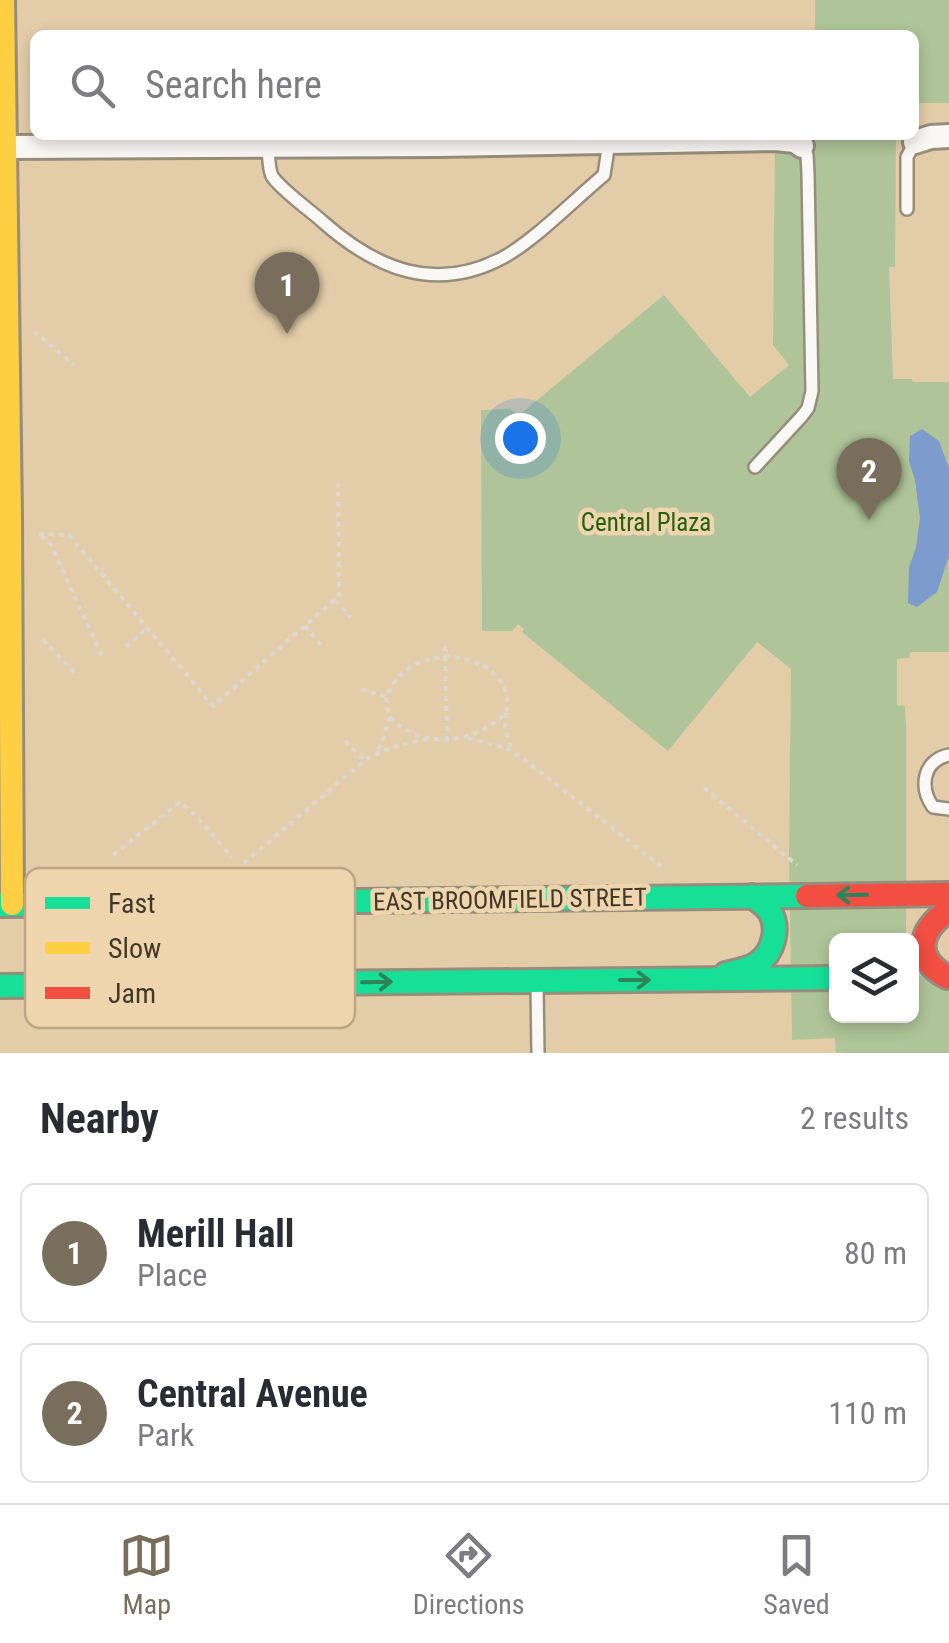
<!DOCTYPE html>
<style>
:root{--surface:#fff;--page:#f2f2f3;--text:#2b2b33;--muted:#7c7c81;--line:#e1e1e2;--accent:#796e5b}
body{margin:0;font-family:"Roboto Condensed",sans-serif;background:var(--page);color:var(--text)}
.controls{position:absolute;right:30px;bottom:30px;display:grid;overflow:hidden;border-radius:15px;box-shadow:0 5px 15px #0003}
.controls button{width:90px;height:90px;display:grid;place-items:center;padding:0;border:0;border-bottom:2px solid var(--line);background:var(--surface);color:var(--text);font:50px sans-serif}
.you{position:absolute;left:520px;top:438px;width:35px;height:35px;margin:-25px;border:8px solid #fff;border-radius:50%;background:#1a73e8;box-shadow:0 0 0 15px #1a73e833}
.badge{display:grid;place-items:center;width:65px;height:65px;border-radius:50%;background:var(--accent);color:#fff;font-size:32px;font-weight:700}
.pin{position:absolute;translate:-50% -82px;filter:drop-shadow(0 2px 5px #0008)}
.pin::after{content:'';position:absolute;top:52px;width:35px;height:30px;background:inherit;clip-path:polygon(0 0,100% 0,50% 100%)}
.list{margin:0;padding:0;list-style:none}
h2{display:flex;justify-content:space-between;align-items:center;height:130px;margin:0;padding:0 40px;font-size:42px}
h2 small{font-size:32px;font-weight:400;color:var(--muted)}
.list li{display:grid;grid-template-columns:65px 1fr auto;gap:30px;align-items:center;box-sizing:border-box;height:140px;margin:0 20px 20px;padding:0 20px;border:2px solid var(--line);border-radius:15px}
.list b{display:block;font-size:38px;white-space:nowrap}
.list p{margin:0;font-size:32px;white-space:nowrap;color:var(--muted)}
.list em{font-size:32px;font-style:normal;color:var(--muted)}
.icon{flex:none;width:55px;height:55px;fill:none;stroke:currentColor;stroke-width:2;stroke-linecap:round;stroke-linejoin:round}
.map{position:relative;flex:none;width:949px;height:1053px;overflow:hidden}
.search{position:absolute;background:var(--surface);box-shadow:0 5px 15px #0003;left:30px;right:30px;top:30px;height:110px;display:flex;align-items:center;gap:25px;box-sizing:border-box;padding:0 35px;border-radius:15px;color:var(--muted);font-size:38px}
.sheet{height:450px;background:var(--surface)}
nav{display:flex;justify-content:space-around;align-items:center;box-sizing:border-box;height:140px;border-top:2px solid var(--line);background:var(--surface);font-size:28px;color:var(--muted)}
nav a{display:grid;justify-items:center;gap:5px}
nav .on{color:var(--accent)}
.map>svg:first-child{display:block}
</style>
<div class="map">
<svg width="949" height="1053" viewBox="0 0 949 1053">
<rect width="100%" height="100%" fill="#e0d2bc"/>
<!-- built -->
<path fill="#e3cda9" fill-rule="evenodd" d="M 0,0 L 949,0 L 949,1053 L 0,1053 ZM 35,35 L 914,35 L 914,135 L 35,135 ZM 836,941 L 912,941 L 912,1016 L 836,1016 Z"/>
<!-- green -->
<g fill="#afc498">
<polygon points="815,0 949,0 949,103 914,103 914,35 815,35"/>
<polygon points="775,135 896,135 895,267 889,267 893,379 912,379 913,382 949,382 949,652 911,652 909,658 897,659 897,705 905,706 906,728 906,940 836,941 836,1016 912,1016 912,976 949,976 949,1053 836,1053 835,1038 792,1040 789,858 791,669 757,642 668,751 522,632 524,629 518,624 512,631 482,631 481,410 510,409 518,416 664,295 750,397 789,365 773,345"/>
</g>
<!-- water -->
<polygon fill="#7d9bcd" points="922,429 939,441 949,468 949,556 937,592 917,607 908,603 909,567 916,548 920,518 915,480 909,461 910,436"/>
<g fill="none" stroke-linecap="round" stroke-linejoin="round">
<defs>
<g id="lane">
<path d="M 268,146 C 269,155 268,167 272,176 C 280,189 311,211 323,222 C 376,269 436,294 504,257 C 536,239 575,199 604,175 L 609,142"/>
<polyline points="907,209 907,157 915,142"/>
<polyline points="755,467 802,416 808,408 812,391 808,174 807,155 802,146"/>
<path d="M 949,755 C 923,760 919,787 933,807 L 949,809"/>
<polyline points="537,985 538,1053"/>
</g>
<g id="street">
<polyline points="915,142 931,137 949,136"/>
<polyline points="6,147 438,145 775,139 795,141 802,146"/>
</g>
<g id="fast">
<polyline points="0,905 807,896"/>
<path d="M 726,974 C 736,971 748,970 757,964 C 773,953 780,929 770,912 C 766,905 759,901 752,896"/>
<polyline points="0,986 836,978"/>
</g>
<polyline id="slow" points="3,0 10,517 12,904"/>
<g id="jam">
<polyline points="807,896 949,894"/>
<path d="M 947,977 C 912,958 919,930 949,910"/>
</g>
</defs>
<!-- lane casing -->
<use href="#lane" stroke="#978d7c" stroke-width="16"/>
<!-- street casing -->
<use href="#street" stroke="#978d7c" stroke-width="28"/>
<!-- fast casing -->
<use href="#fast" stroke="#978d7c" stroke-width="28"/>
<!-- slow casing -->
<use href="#slow" stroke="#978d7c" stroke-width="28"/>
<!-- jam casing -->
<use href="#jam" stroke="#978d7c" stroke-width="28"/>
<!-- path -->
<g stroke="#dcd7d0" stroke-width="4" stroke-dasharray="5 5" stroke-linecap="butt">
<polyline points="34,331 74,365"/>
<polyline points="39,534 69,535 213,706 339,596 338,483"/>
<polyline points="41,536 51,545 102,656"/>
<polyline points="335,600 351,618"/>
<polyline points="305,626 321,645"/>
<polyline points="43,640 78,676"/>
<polyline points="445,646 447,740"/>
<polyline points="126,647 147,628"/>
<path d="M 445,656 C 471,658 499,667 506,694 C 508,700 509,704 507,709 C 504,717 497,721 491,725 C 465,740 438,745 410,732 C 373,716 384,680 416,664 C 425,660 436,658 445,656 Z"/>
<polyline points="361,689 386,697"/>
<polyline points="506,713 505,725 512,752"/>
<polyline points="468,738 506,748 525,760 661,866"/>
<polyline points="345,741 363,759"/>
<polyline points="379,750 390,717"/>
<polyline points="704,788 797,865"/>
<polyline points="113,855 180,802 197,817 232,857"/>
<path d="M 244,863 L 364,761 C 384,748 405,744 427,739"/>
</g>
<!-- lane -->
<use href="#lane" stroke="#faf8f5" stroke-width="11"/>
<!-- street -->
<use href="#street" stroke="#faf8f5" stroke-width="22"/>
<!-- fast -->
<use href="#fast" stroke="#16e098" stroke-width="22"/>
<!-- slow -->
<use href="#slow" stroke="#ffcf43" stroke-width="22"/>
<!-- jam -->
<use href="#jam" stroke="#f24e42" stroke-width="22"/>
</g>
<!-- one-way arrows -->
<defs><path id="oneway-shaft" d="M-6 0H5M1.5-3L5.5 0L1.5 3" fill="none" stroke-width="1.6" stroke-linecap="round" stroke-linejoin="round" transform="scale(2.5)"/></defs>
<g stroke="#2e845a">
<use href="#oneway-shaft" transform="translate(852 895) rotate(179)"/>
<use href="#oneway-shaft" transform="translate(635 980)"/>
<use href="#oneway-shaft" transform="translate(377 982) rotate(-1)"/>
</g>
<g text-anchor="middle" stroke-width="9" stroke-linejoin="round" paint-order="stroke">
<!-- park labels -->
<g font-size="25" fill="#23610c" stroke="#efd5ad">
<text x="646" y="531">Central Plaza</text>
</g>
<!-- street labels -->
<g font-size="25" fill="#423827" stroke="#efd5ad">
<text transform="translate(510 899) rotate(-1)" y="9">EAST BROOMFIELD STREET</text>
</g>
</g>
<!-- legend -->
<rect x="25" y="868" width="330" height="160" rx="15" fill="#efd5ad" stroke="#bba685" stroke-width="2.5"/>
<rect x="45" y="897" width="45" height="12" fill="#16e098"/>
<rect x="45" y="942" width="45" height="12" fill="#ffcf43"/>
<rect x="45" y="987" width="45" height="12" fill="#f24e42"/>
<g font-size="28" fill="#423827">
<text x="108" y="913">Fast</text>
<text x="108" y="958">Slow</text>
<text x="108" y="1003">Jam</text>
</g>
</svg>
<div class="controls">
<button><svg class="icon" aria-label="layers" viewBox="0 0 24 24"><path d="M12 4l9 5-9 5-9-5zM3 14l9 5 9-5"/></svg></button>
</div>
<div class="you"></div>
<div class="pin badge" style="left:287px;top:334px">1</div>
<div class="pin badge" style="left:869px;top:520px">2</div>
<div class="search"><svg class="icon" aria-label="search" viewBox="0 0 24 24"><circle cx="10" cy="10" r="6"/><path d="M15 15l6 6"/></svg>Search here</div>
</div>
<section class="sheet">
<h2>Nearby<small>2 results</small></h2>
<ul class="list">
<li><span class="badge">1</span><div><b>Merill Hall</b><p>Place</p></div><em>80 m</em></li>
<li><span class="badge">2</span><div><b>Central Avenue</b><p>Park</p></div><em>110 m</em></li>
</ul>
</section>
<nav>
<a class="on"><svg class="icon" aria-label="map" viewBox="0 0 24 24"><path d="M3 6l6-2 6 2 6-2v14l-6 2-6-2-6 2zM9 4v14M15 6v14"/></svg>Map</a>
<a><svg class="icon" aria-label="directions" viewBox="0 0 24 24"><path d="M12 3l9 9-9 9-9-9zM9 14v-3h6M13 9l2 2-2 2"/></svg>Directions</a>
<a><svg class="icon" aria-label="saved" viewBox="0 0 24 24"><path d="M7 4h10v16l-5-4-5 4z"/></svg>Saved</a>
</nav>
